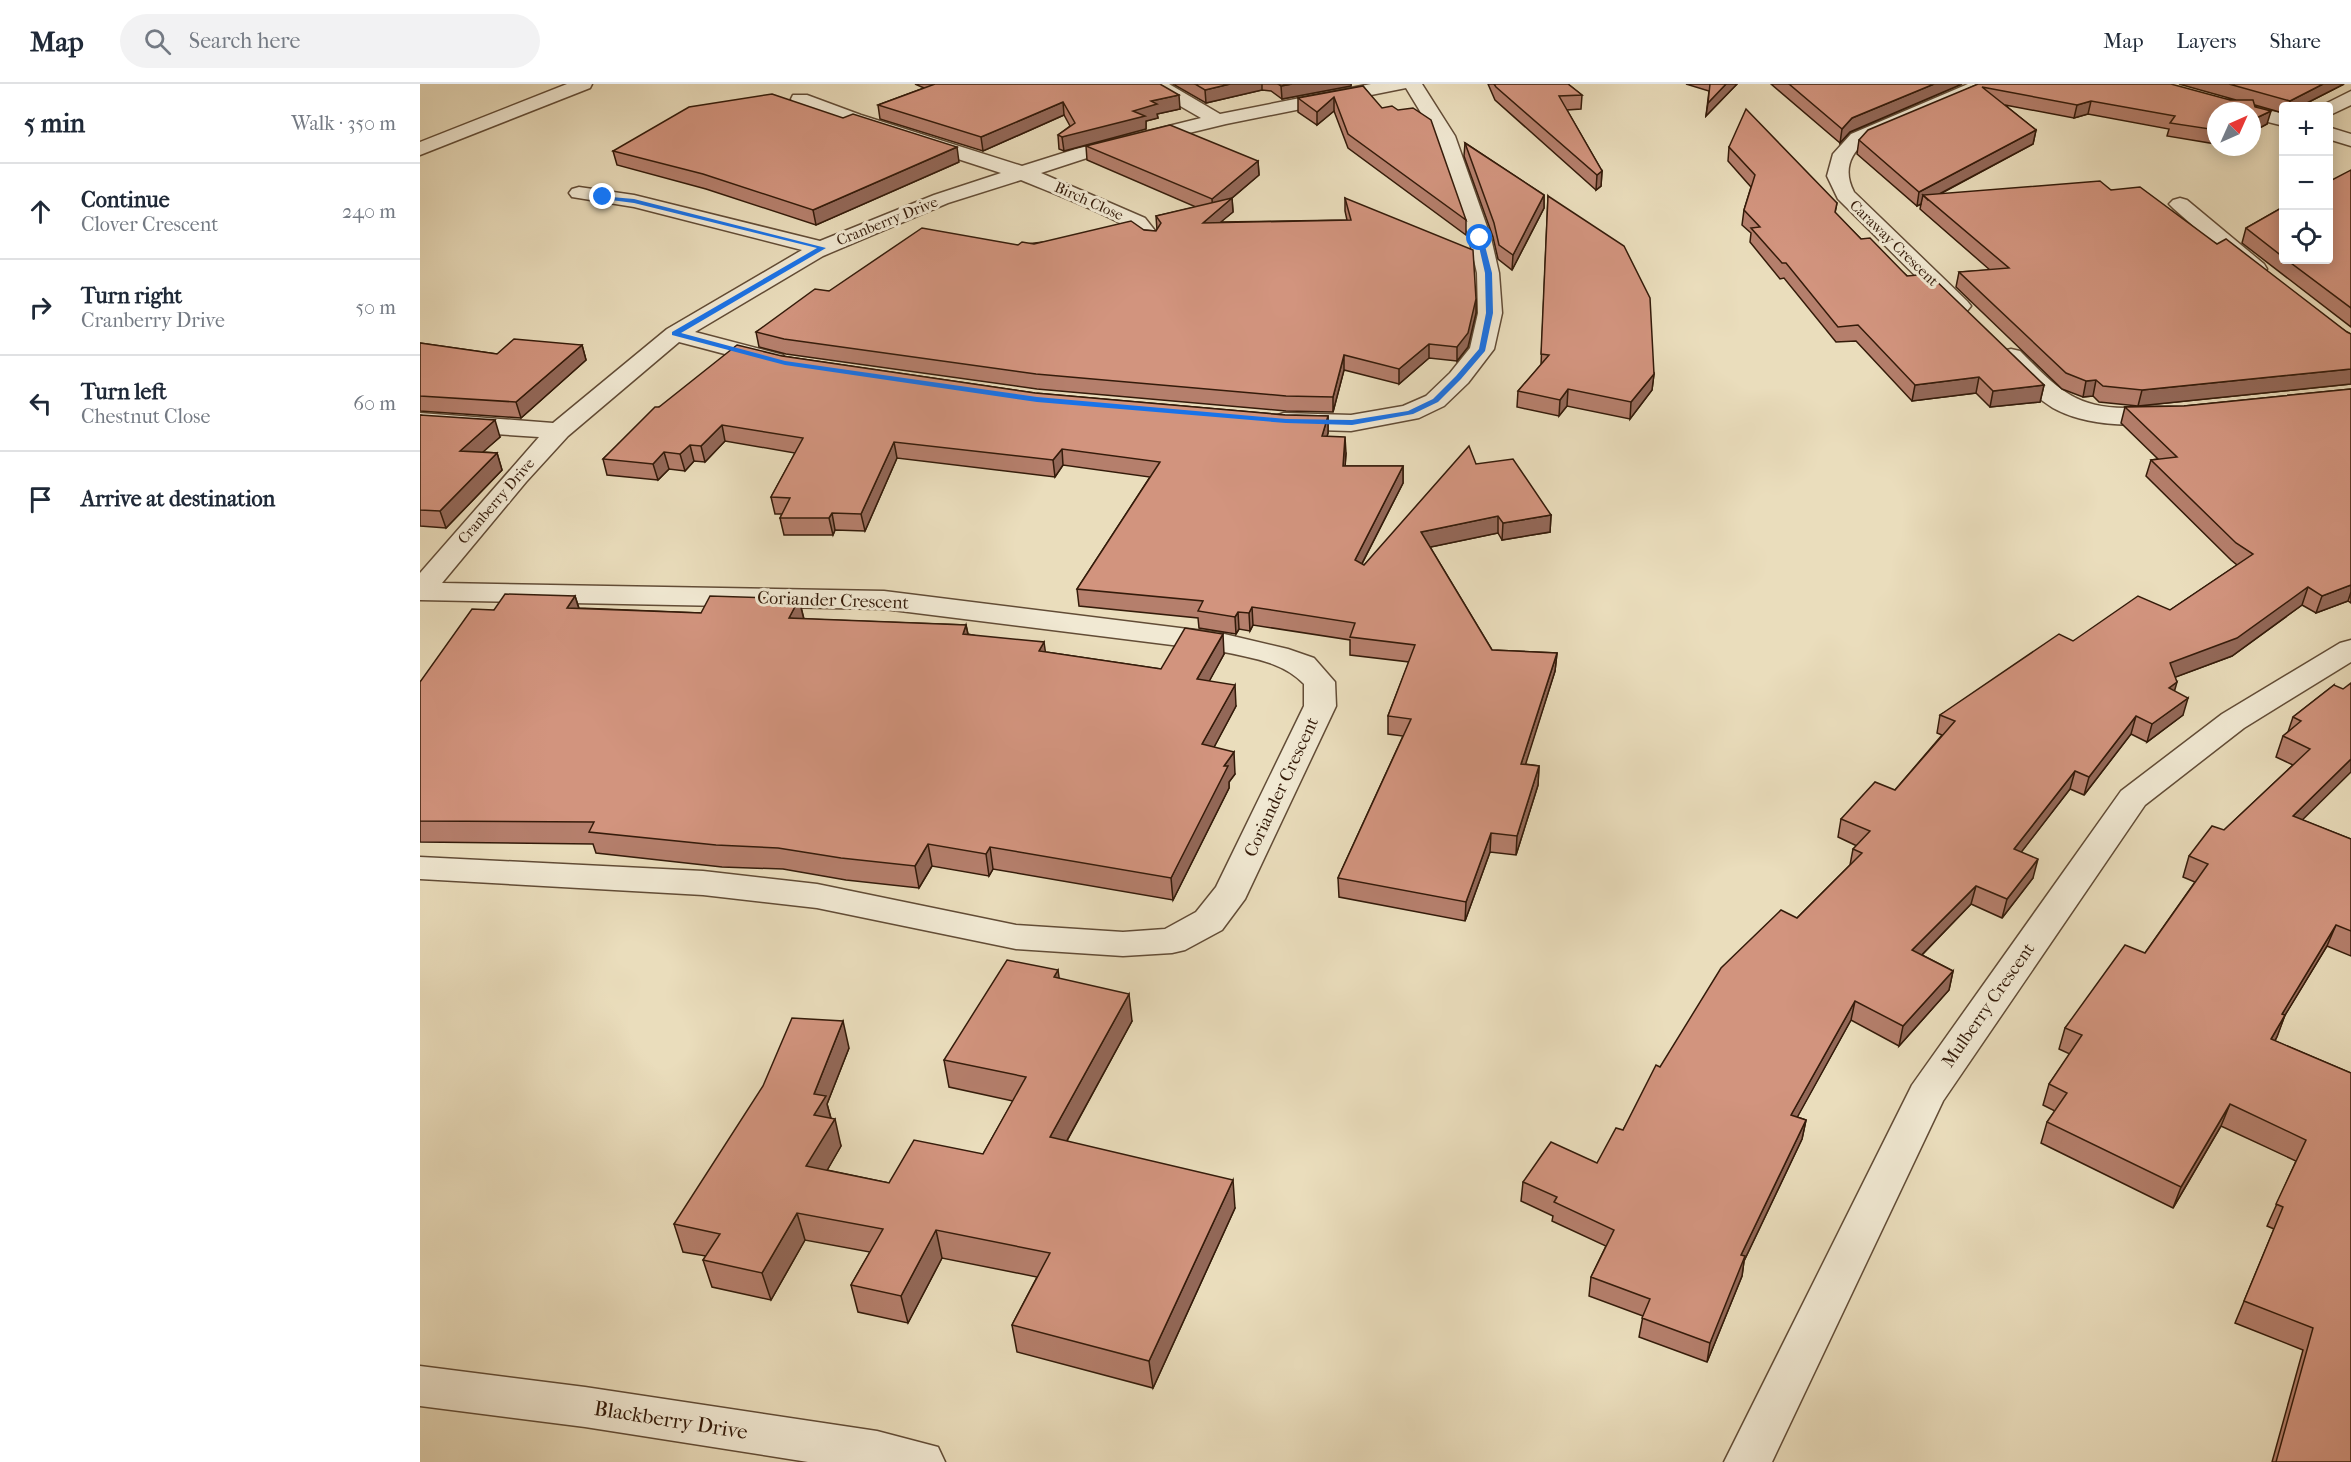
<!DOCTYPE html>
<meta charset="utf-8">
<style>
:root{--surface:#fff;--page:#f2f2f3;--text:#1f2937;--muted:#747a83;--line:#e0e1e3}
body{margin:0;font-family:"IM FELL French Canon",serif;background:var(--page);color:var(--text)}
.controls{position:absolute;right:18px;top:18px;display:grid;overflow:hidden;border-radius:6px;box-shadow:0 3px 15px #0003}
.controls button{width:54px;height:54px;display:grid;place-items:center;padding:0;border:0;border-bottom:2px solid var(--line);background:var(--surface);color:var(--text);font:30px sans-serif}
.compass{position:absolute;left:1787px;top:18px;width:54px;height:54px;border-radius:50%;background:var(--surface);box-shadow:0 3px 15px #0003;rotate:45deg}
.stop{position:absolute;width:18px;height:18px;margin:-14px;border:4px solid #1a73e8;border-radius:50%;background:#fff}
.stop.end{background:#1a73e8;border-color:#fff;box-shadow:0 2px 6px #0008}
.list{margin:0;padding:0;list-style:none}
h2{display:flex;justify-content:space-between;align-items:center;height:78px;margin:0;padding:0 24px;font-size:26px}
h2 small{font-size:20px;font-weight:400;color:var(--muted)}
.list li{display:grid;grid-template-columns:39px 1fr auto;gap:18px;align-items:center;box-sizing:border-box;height:96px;padding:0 24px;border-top:2px solid var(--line)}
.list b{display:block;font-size:22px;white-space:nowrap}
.list p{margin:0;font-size:20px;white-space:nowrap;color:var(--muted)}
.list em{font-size:20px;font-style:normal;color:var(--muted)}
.icon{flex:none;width:33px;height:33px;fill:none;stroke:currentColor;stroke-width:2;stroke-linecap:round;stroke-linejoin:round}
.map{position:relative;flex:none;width:1931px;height:1378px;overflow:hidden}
header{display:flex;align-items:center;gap:36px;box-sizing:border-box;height:84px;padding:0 30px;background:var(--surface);border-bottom:2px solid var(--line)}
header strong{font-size:28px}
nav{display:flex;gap:33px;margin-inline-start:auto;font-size:21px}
.search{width:420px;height:54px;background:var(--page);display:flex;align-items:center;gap:15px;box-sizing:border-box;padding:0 21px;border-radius:33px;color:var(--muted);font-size:22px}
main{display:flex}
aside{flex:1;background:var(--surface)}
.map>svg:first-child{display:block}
</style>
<header>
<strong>Map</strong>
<div class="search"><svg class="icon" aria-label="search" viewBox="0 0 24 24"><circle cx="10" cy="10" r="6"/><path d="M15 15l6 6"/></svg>Search here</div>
<nav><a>Map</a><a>Layers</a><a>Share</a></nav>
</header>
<main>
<aside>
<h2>5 min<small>Walk · 350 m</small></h2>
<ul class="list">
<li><svg class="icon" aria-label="ahead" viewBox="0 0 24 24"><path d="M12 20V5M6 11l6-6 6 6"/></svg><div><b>Continue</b><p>Clover Crescent</p></div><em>240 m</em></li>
<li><svg class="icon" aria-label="right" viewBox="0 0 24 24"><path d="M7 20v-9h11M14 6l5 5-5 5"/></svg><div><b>Turn right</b><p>Cranberry Drive</p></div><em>50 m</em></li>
<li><svg class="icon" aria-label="left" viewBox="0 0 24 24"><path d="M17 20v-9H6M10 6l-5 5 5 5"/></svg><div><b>Turn left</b><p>Chestnut Close</p></div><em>60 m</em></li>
<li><svg class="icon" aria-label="arrive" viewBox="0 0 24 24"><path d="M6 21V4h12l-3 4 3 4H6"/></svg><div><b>Arrive at destination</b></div></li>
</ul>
</aside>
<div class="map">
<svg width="1931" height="1378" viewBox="0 0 1931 1378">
<rect width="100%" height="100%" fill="#eaddbc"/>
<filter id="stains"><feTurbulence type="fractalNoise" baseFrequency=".00333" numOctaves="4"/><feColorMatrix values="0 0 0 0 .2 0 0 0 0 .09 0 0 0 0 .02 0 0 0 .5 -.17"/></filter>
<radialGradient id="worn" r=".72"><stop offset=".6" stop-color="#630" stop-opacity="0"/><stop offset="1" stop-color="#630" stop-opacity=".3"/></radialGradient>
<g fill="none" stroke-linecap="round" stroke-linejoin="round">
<defs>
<g id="minor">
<polygon points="147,0 172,0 170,4 0,71 0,58"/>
<path d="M 727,0 L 749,0 L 800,30 L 951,0 L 1002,0 L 1035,52 L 1071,154 L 1079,189 L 1082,229 L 1074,265 L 1048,299 L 1024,322 L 999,334 L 931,347 L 864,345 L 855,342 L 851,337 L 855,332 L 864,329 L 931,331 L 983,322 L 1006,312 L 1030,289 L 1050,264 L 1058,229 L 1057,189 L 1049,154 L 1015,52 L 986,4 L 806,40 L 670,73 L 621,89 L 725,134 L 740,153 L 737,158 C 719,162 716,147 702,140 C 670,123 635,110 601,96 L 528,119 L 403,172 L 275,248 L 363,271 L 366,276 L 363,281 L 354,283 L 259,258 L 148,352 L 106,398 L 22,499 L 464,507 L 800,549 L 868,565 L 894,574 L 915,598 L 916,622 L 825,815 L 802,846 L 765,866 L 752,869 L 703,872 L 596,865 L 397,824 L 283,811 L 0,795 L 0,773 L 283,787 L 397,800 L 596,841 L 703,848 L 745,845 L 776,828 L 796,803 L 884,622 L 884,600 C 862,577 830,574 800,567 L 464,525 L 0,516 L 0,489 L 119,353 L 0,345 L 0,329 L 133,339 L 247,245 L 382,166 L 214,123 L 152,113 L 149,109 L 152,105 L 159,103 L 214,111 L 400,157 L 514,111 L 581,89 L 427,39 L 373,19 L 371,15 L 373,11 L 387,11 L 441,31 L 602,82 L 656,65 L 781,34 L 729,4 Z"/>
<path d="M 1548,0 L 1573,0 L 1571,4 L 1445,58 C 1428,72 1424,89 1434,108 L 1547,217 L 1551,222 L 1547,227 L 1539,229 L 1531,227 L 1418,115 L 1407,92 L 1413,70 L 1431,50 Z"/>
<polygon points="1931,7 1931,21 1908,32 1908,22 1901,22"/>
<polygon points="1832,22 1864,30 1864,42 1832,34 1832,27 1823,27"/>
<polygon points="1908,43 1931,50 1931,62 1908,55"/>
<polygon points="1760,114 1767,116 1844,180 1847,185 1844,190 1836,192 1828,190 1753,124 1749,120 1753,116"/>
<path d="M 1591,265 L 1600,267 C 1634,301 1653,324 1705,324 C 1722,324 1740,321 1756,325 L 1760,330 L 1756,335 C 1719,344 1667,343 1633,324 C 1613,312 1598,294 1582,277 L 1579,272 L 1582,267 Z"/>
<polygon points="1931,556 1931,578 1824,644 1725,721 1523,1017 1352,1378 1304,1378 1492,1001 1701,707 1802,630 1920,559"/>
<polygon points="0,1282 165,1303 457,1347 518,1363 525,1378 388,1378 165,1343 0,1322"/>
</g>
</defs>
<!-- minor casing -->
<use href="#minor" stroke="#624c36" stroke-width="3"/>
<!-- minor -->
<use href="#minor" fill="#f1e9d3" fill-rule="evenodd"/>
</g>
<!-- wall -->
<g fill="#b57f6c" stroke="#341b0a" stroke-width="1.5">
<polygon points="495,0 740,0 760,25 737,30 738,34 726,37 726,45 644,67 639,65 638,51 650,42 644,31 563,67 460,35 458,21 504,4"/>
<polygon points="753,0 931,0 931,2 862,15 851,7 842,6 786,19"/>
<polygon points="1068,0 1148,0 1162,11 1161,25 1147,26 1182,87 1181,102 1176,106 1075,16"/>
<polygon points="1266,0 1317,0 1286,32 1289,7"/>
<polygon points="1351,0 1542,0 1430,48 1420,59"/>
<polygon points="1558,0 1816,16 1759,0 1924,0 1881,22 1863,22 1863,29 1835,21 1847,40 1832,48 1832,27 1796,27 1796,60 1747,52 1749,45 1668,30 1654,34 1585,21 1616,46 1613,60 1520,110 1691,106 1797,160 1927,248 1931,250 1931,300 1718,322 1679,318 1673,312 1663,313 1642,305 1536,203 1539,188 1570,186 1500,125 1501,120 1497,122 1437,70 1439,56"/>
<polygon points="943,2 1046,136 1046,151 928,64 914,27 897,41 878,28 878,14"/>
<polygon points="1045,59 1124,111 1124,124 1092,186 1078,175 1073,153 1044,72"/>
<polygon points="666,62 838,77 839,91 811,115 812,114 813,128 800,138 927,136 925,127 925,114 1056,215 1056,229 1048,263 1037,277 1009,274 979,300 924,286 913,328 866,327 617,305 366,270 339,263 336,248 409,207 598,161 724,146 736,147 737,146 736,132 776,123 667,76"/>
<polygon points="1309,63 1417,119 1415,129 1441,155 1624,301 1620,318 1570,323 1556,309 1492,317 1436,257 1416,258 1364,194 1360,195 1330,158 1331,149 1322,141 1324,126 1331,103 1308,77"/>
<polygon points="193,67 539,78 396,141 286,105 197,81"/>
<polygon points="1931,86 1931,243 1822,159 1826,144 1863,123 1863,176 1908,176"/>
<polygon points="1128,112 1234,290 1232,306 1210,335 1147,322 1139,332 1097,323 1098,307 1121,281"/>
<polygon points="0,259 77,270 162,261 166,276 101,334 0,327"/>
<polygon points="362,272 615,309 865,331 908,332 908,349 907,352 926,369 925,382 983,382 983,399 942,480 944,481 1056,380 1131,431 1130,448 1082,456 1078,449 1010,463 1072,566 1137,569 1135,587 1105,680 1119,682 1118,701 1096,771 1070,768 1045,837 919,813 918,794 983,652 968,650 968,632 989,578 930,571 930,556 833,541 830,547 819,545 816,550 779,544 778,534 659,522 657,505 730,393 643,381 635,393 477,374 445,447 415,446 413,451 364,451 360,434 362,430 355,430 351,413 375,369 305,357 285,378 274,377 265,387 249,385 238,396 187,391 183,375 239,323"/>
<polygon points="1931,305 1931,519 1928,517 1896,529 1882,521 1812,572 1755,593 1754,607 1763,631 1727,658 1711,650 1664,711 1650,705 1601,768 1613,794 1582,834 1551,820 1502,871 1533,887 1529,906 1479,962 1431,936 1377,1033 1386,1036 1382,1055 1324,1177 1322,1192 1287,1278 1219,1253 1223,1232 1169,1212 1171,1193 1186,1162 1132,1137 1133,1132 1101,1117 1103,1098 1177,1079 1203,1046 1240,983 1377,834 1430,781 1433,765 1437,762 1418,753 1421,735 1475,706 1522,651 1517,649 1520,631 1653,557 1750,526 1817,481 1811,476 1726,392 1731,376 1738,375 1701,339 1705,323 1764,322"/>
<polygon points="0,331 80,353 62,368 77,369 82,386 26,444 0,442"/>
<polygon points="155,512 159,524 281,529 379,515 384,535 546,541 548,550 626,568 741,585 804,570 789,597 816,622 794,663 815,690 809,698 809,704 753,816 573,785 569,792 512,782 499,804 426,796 363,785 302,783 176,769 173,760 0,758 0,598 74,526"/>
<polygon points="1914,601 1882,736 1931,755 1931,872 1907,862 1865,931 1855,957 1931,989 1931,1378 1852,1378 1883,1266 1815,1239 1854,1145 1847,1142 1876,1077 1801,1042 1753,1124 1621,1059 1627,1038 1635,1027 1623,1021 1629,1000 1650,970 1639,965 1645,944 1725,869 1775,798 1763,793 1769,772 1804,746 1873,681 1856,673 1863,652 1868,648 1873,633"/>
<polygon points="639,895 712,937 647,1057 815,1124 733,1304 597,1268 592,1241 617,1193 522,1174 488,1239 438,1228 431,1201 450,1168 385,1156 351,1216 292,1203 283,1176 286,1172 263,1168 254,1140 429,964 407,1020 411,1034 421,1062 407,1086 469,1099 563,1070 593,1017 529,1003 524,976"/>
</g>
<!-- shaded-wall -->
<g fill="#936858" stroke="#341b0a" stroke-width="1.5">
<polygon points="810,0 842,0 842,6 786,19 785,6"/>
<polygon points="872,0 931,0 931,2 862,15 861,2"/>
<polygon points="1306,0 1317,0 1286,32 1288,19"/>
<polygon points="1514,0 1542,0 1430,48 1420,59 1422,45 1432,34"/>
<polygon points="1903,0 1924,0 1881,22 1868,22 1870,17"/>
<polygon points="759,11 760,25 737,30 738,34 726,37 726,45 644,67 642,53 713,27 731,17"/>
<polygon points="914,13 914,27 897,41 897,28"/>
<polygon points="1671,17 1668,30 1654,34 1657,21"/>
<polygon points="643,18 644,31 563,67 561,53"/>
<polygon points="1851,27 1847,40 1832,48 1832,36"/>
<polygon points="1616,46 1613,60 1508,116 1503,111 1501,120 1497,122 1499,108"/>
<polygon points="537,63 539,78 396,141 393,126"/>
<polygon points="838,77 839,91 793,130 812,114 813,128 784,152 783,139 793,130 792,115"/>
<polygon points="1182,87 1181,102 1176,106 1177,91"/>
<polygon points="1124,111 1124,124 1092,186 1093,171"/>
<polygon points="1056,215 1056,229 1048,263 1037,277 1037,263"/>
<polygon points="1009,260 1009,274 979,300 979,285"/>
<polygon points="162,261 166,276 101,334 96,318"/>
<polygon points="924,271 924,286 913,328 913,313"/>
<polygon points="1931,285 1931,300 1718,322 1722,306"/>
<polygon points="1234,290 1232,306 1210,335 1211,318"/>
<polygon points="1559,293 1556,309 1492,317 1495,301"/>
<polygon points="1676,296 1673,312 1663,313 1666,297"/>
<polygon points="1624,301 1620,318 1570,323 1573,307"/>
<polygon points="1148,305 1147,322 1139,332 1140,316"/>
<polygon points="908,332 908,349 903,369 902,352"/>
<polygon points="75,336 80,353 45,384 40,367"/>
<polygon points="302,341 305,357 285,378 281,362"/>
<polygon points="925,353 926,369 924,399 923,382"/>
<polygon points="474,358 477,374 445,447 441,430"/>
<polygon points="270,361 274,377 265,387 260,370"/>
<polygon points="642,365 643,381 635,393 633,376"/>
<polygon points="244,368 249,385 238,396 233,380"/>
<polygon points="77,369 82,386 26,444 20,427"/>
<polygon points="983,382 983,399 935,493 935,476"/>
<polygon points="412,429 415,446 413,451 409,434"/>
<polygon points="1131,431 1130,448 1082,456 1083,439"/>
<polygon points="1078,432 1078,449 1001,465 1001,448"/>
<polygon points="1931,501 1931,508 1928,517 1896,529 1902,512"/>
<polygon points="1888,503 1882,521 1812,572 1745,597 1750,579"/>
<polygon points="155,512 161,532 147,524"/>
<polygon points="379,515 384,536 369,534"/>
<polygon points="832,523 833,541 830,547 829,529"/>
<polygon points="818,528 819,545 816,550 815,533"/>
<polygon points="546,541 550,561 543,550"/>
<polygon points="803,550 804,570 779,616 777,595"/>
<polygon points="624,558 627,579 619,567"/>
<polygon points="1137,569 1135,587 1100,698 1101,680"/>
<polygon points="1757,598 1752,616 1749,604"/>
<polygon points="815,601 816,622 784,682 782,660"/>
<polygon points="1768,614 1763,631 1727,658 1732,640"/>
<polygon points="1716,632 1711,650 1664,711 1669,693"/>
<polygon points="814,668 815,690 809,698 809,704 753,816 751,794 804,682"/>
<polygon points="1931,675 1931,688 1865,753 1873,732"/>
<polygon points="1119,682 1118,701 1096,771 1097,752"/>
<polygon points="1655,687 1650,705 1589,784 1594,765"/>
<polygon points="1071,749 1070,768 1045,837 1046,818"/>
<polygon points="508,760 512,782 499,804 495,782"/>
<polygon points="570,763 573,785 569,792 566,770"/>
<polygon points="1618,775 1613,794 1582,834 1587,815"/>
<polygon points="1556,802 1551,820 1488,885 1492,866"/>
<polygon points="1916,841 1907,862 1853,951 1862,930"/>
<polygon points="638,886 642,913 634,893"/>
<polygon points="1533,887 1529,906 1479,962 1483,942"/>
<polygon points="709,910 712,937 634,1080 630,1053"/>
<polygon points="1435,917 1431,936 1368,1050 1371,1031"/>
<polygon points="1865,931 1857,953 1843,977 1851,955"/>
<polygon points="423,937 429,964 407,1020 412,1039 415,1035 421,1062 394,1109 386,1082 394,1031 394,1010"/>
<polygon points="1810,1020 1801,1042 1753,1124 1761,1103"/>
<polygon points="1386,1036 1382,1055 1324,1177 1322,1192 1287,1278 1290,1259 1321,1171"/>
<polygon points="813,1096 815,1124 733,1304 729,1277"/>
<polygon points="377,1129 385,1156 351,1216 342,1189"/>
<polygon points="516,1146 522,1174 488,1239 481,1212"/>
</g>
<!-- building -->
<g fill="#d2947e" stroke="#341b0a" stroke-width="1.5">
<polygon points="515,0 740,0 759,11 731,17 737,20 713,27 725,32 642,53 638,51 655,39 643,18 561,53 458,21"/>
<polygon points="775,0 810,0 785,6"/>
<polygon points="858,0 872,0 861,2"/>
<polygon points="1074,0 1148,0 1162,11 1139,12 1182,87 1177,91 1076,3"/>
<polygon points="1290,0 1306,0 1288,19"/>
<polygon points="1369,0 1514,0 1432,34 1422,45"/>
<polygon points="1558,0 1751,0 1810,16 1833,16 1835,23 1851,27 1832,36 1832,27 1796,27 1796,46 1750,39 1755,32 1671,17 1657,21 1562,3 1616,46 1499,108 1439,56 1448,46"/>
<polygon points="1809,0 1903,0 1870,17"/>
<polygon points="943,2 962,24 972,22 978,26 993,24 1011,36 1046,136 928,50 914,13 897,28 878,14"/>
<polygon points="352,10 423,34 433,30 537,63 393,126 283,90 193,67 269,23"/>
<polygon points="1326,25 1417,119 1415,128 1441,155 1450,154 1487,192 1509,190 1624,301 1573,307 1559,293 1495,301 1438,241 1418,243 1366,179 1362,179 1331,144 1340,143 1324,126 1335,91 1309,63"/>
<polygon points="750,41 838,77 792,115 666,62"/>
<polygon points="1045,59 1124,111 1093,171 1079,161 1074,139"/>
<polygon points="1931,86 1931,224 1867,176 1908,176 1908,98"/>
<polygon points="1680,97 1691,106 1720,103 1797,160 1806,155 1927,248 1931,250 1931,285 1722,306 1683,302 1676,296 1666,297 1646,289 1539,188 1589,184 1503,111"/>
<polygon points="1128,112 1204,162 1230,214 1234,290 1211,318 1148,305 1140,316 1098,307 1129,271 1121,270"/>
<polygon points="812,114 783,139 931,136 925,114 1053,166 1056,215 1048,249 1037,263 1009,260 979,285 924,271 913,313 866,312 616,290 364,255 336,248 395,205 409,207 502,144 598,161 602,158 614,160 711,137 724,146 736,147 741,139 736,132"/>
<polygon points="1863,123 1863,173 1826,144"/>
<polygon points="94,255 162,261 96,318 0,312 0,259 77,270"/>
<polygon points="317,261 362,272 615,309 865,331 908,332 902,352 925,353 923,382 983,382 935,476 944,481 1049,362 1056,380 1093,375 1131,431 1083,439 1078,432 1001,448 1072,566 1137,569 1101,680 1119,682 1097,752 1071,749 1046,818 918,794 991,635 968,632 995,561 930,553 935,539 832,523 829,529 818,528 815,533 778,527 783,517 657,505 740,378 642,365 633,376 474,358 441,430 412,429 409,434 360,434 370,414 351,413 383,354 302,341 281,362 270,361 260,370 244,368 233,380 183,375 235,323 239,323"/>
<polygon points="1931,305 1931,501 1902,512 1888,503 1817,554 1750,579 1757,598 1749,604 1768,614 1732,640 1716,632 1669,693 1655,687 1594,765 1618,775 1587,815 1556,802 1492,866 1533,887 1483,942 1435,917 1371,1031 1386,1036 1321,1171 1325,1172 1290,1259 1222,1234 1230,1215 1171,1193 1194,1146 1134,1118 1137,1113 1103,1098 1131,1058 1177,1079 1196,1044 1203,1046 1236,981 1240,983 1301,884 1361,826 1377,834 1442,769 1433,765 1450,747 1421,735 1455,698 1475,706 1535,637 1520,631 1639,550 1653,557 1718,512 1750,526 1833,470 1816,459 1731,376 1757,373 1705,323 1764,322"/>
<polygon points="0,331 75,336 40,367 77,369 20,427 0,426"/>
<polygon points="85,510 155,512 147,524 281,529 290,512 379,515 369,534 546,541 543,550 624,558 619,567 741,585 765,544 803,550 777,595 815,601 782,660 814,668 804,682 808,682 751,794 570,763 566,770 508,760 495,782 421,774 358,764 296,761 169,748 174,738 0,737 0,598 52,525 74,526"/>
<polygon points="1931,599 1931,675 1873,732 1931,755 1931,847 1916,841 1862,930 1865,931 1851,955 1931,989 1931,1378 1856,1378 1893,1244 1824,1217 1863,1123 1856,1120 1886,1056 1810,1020 1761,1103 1627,1038 1647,1009 1629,1000 1662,951 1645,944 1705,861 1725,869 1788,780 1769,772 1792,742 1804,746 1890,665 1863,652 1881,637 1873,633 1914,601 1923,605"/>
<polygon points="587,876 638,886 634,893 709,910 630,1053 813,1096 729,1277 592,1241 630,1169 516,1146 481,1212 431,1201 463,1145 377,1129 342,1189 283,1176 300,1150 254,1140 343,1002 372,934 423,937 394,1010 406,1012 394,1031 415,1035 386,1082 469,1099 494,1056 563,1070 606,993 524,976"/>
</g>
<!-- route -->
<polygon fill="#1a73e8" points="180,112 214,115 406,164 261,249 365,277 617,313 866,335 932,336 988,327 1013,315 1036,292 1059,265 1066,229 1065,189 1057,154 1060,152 1063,154 1072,189 1073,229 1065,267 1041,295 1018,318 993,330 932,341 866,339 617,318 365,281 252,251 252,248 397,164 214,119 183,115"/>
<g text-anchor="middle" stroke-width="6" stroke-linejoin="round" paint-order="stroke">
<!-- far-street labels -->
<g font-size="15" fill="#341b0a" stroke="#f1e9d3">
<text transform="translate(669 117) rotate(24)" y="5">Birch Close</text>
<text transform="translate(467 137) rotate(-22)" y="5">Cranberry Drive</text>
<text transform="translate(1474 159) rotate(44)" y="5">Caraway Crescent</text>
<text transform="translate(76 417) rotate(-49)" y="5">Cranberry Drive</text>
</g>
<!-- street labels -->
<g font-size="18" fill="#341b0a" stroke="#f1e9d3">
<text transform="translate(413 516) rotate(2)" y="6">Coriander Crescent</text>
<text transform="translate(861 703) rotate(-65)" y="6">Coriander Crescent</text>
<text transform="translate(1568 921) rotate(-55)" y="6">Mulberry Crescent</text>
</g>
<!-- near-street labels -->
<g font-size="21" fill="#341b0a" stroke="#f1e9d3">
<text transform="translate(251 1336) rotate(9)" y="7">Blackberry Drive</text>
</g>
</g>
<rect width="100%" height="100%" filter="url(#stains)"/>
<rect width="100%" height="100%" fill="url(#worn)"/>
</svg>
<div class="controls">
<button>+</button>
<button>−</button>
<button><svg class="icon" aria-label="locate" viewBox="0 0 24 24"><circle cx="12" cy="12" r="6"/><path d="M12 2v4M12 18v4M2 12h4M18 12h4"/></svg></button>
</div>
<svg class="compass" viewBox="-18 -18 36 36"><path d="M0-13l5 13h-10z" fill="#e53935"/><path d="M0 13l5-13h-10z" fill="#747a83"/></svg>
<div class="stop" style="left:1060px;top:154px"></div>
<div class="stop end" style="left:183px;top:113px"></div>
</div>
</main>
